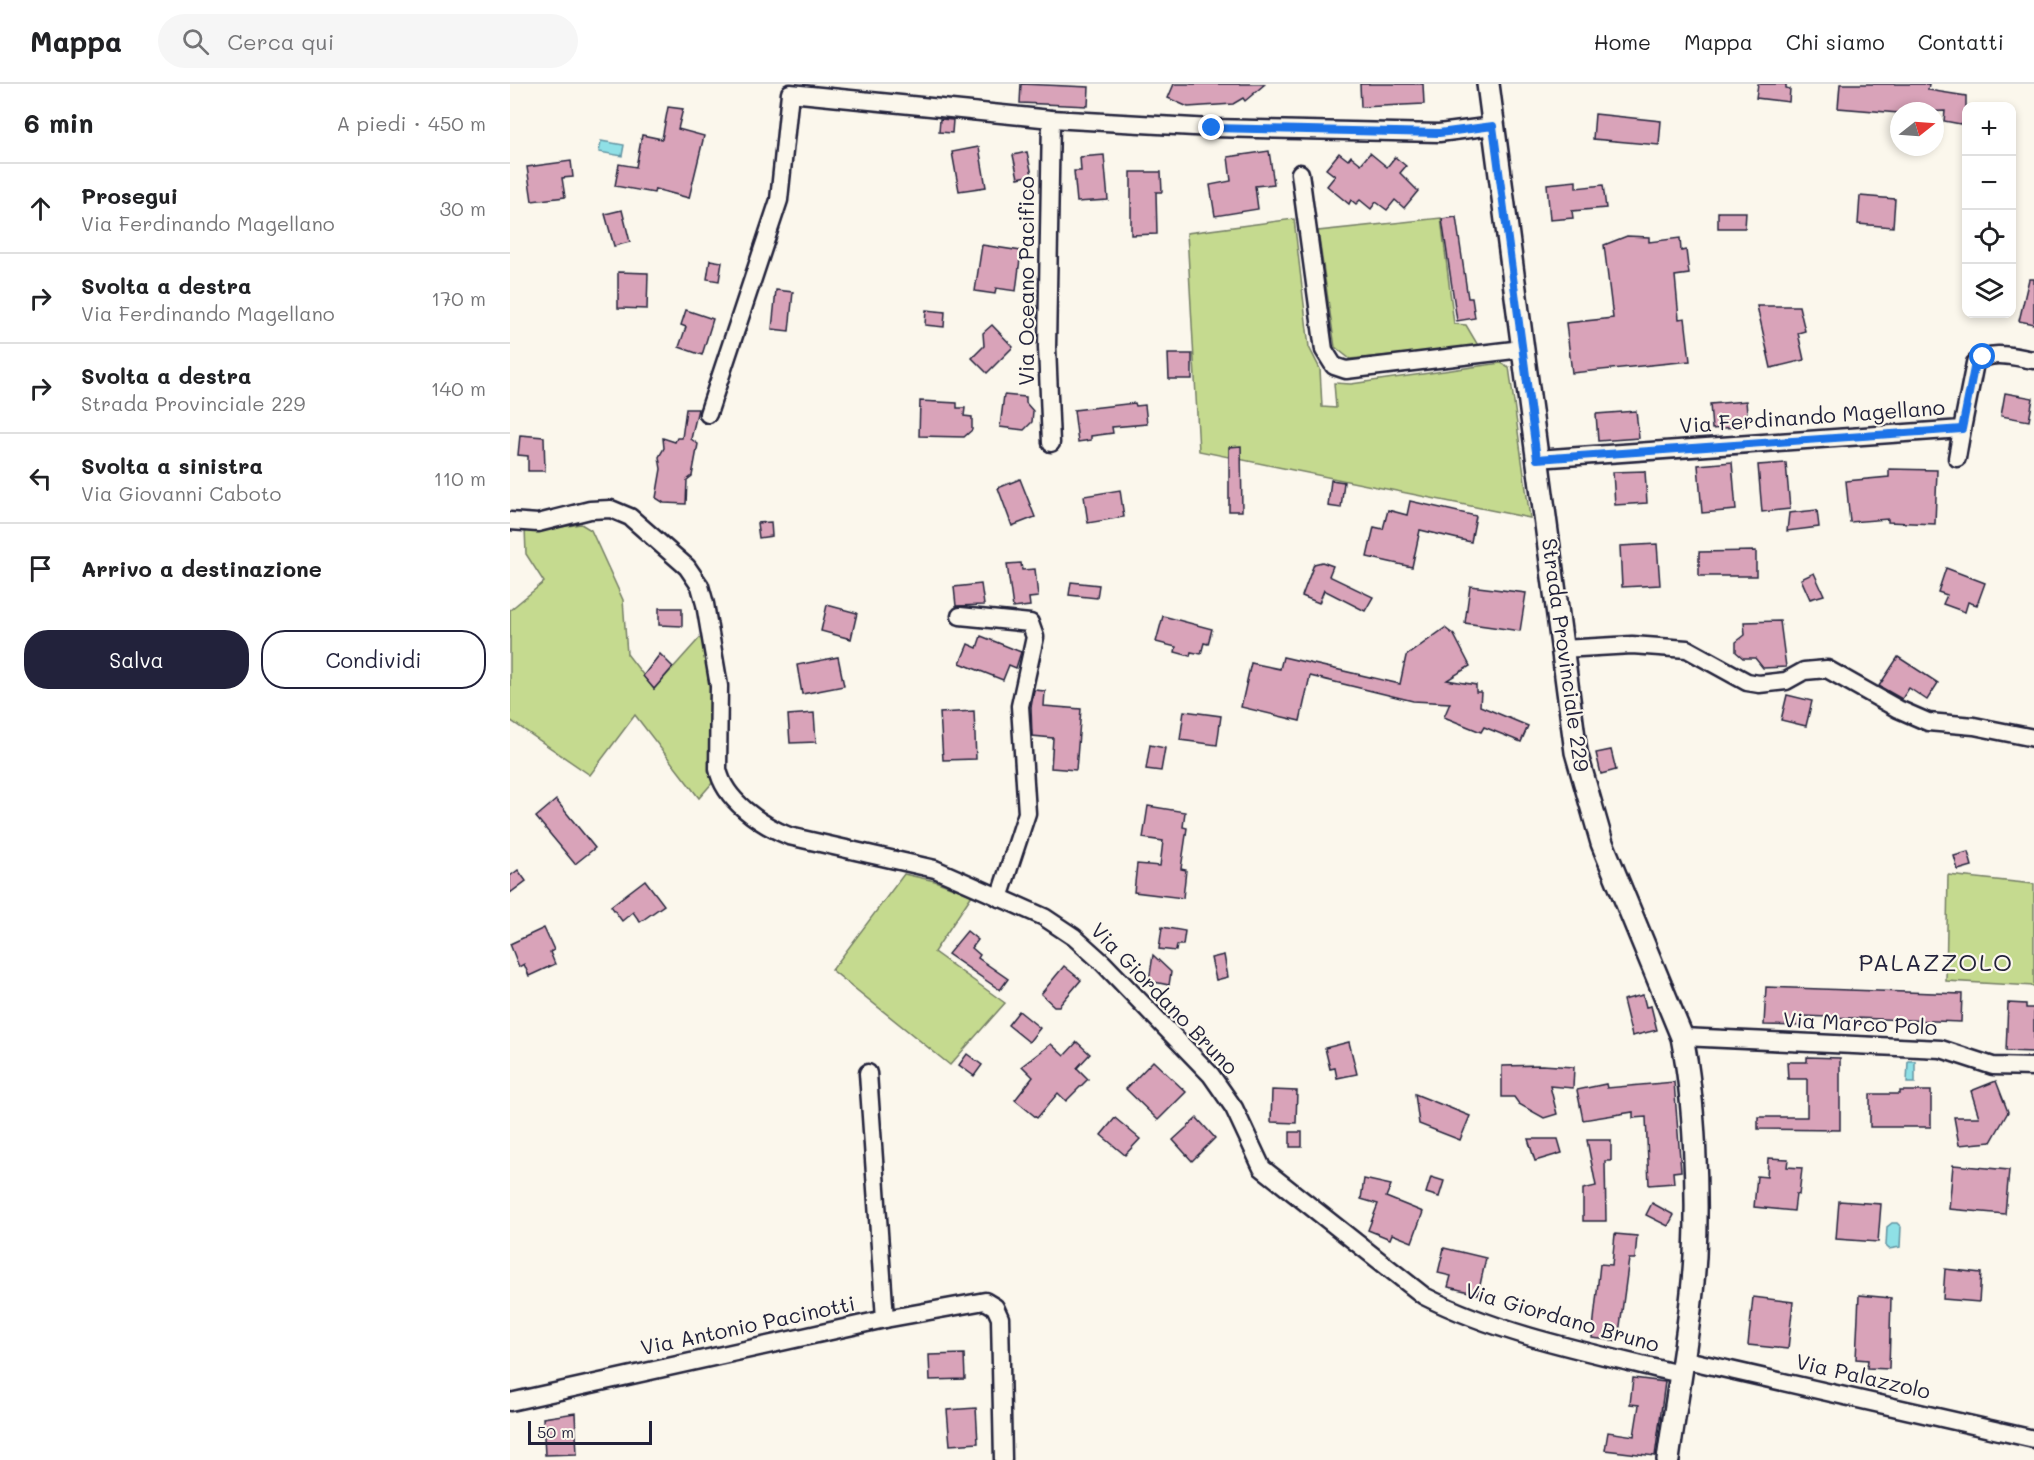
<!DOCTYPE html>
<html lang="it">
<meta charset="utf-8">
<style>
:root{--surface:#fff;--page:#f6f6f6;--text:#202124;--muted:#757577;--line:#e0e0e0;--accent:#22223b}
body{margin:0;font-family:Mali,sans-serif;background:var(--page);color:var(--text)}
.controls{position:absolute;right:18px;top:18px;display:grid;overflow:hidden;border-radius:12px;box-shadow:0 3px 9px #0003}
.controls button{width:54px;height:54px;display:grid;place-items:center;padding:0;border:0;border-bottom:2px solid var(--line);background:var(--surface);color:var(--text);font:30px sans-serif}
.compass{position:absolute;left:1380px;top:18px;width:54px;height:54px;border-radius:50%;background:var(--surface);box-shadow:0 3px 9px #0003;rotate:73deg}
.scale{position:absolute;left:18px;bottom:15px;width:124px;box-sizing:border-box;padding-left:6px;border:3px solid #22223b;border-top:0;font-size:16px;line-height:21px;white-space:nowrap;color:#22223b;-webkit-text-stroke:4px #fbf7ec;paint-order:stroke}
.stop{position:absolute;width:18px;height:18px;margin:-14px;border:4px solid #1a73e8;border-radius:50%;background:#fff}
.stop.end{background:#1a73e8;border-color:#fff;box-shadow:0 2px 6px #0008}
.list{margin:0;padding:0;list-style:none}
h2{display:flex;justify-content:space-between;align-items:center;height:78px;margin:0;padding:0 24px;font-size:26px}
h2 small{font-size:20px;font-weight:400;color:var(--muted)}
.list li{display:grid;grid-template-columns:39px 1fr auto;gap:18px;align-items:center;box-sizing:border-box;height:90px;padding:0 24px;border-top:2px solid var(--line)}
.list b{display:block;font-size:22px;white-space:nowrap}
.list p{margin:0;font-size:20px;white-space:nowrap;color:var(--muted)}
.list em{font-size:20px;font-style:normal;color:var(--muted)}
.actions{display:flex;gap:12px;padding:18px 24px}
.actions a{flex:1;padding:14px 0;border:2px solid var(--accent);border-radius:24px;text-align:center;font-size:21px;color:var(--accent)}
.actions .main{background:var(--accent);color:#fff}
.icon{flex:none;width:33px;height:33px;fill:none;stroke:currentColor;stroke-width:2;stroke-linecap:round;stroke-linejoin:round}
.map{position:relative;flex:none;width:1524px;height:1376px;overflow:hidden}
header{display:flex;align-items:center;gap:36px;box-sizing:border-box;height:84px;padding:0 30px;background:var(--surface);border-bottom:2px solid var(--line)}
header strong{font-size:28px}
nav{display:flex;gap:33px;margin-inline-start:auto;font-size:21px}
.search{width:420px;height:54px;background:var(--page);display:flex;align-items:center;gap:15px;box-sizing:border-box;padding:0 21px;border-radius:33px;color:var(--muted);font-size:22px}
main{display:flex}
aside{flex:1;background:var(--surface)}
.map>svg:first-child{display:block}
</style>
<header>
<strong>Mappa</strong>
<div class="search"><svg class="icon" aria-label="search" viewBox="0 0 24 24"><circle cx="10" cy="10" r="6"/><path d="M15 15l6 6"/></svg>Cerca qui</div>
<nav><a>Home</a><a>Mappa</a><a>Chi siamo</a><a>Contatti</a></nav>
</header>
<main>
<aside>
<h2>6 min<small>A piedi · 450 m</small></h2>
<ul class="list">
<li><svg class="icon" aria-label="ahead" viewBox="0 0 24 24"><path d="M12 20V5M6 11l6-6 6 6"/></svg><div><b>Prosegui</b><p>Via Ferdinando Magellano</p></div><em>30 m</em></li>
<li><svg class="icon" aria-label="right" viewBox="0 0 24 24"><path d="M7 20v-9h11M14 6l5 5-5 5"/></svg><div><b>Svolta a destra</b><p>Via Ferdinando Magellano</p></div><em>170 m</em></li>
<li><svg class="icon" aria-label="right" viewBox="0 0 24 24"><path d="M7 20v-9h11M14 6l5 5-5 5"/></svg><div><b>Svolta a destra</b><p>Strada Provinciale 229</p></div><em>140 m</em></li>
<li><svg class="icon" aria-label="left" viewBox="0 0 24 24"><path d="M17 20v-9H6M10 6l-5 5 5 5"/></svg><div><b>Svolta a sinistra</b><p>Via Giovanni Caboto</p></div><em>110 m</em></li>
<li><svg class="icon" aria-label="arrive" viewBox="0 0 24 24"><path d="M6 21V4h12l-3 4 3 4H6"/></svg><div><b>Arrivo a destinazione</b></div></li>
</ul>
<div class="actions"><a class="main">Salva</a><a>Condividi</a></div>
</aside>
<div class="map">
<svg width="1524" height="1376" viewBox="0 0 1524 1376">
<rect width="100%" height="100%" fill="#fbf7ec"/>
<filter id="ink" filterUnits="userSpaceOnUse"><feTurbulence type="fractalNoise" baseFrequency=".0167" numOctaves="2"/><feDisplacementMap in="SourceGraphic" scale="12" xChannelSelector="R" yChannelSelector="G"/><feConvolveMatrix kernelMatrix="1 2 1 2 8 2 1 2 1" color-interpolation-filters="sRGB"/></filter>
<g filter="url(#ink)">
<!-- green -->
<g fill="#c5da8f" stroke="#747e65" stroke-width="1.5">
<polygon points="931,134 944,240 956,241 969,263 840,275 825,263 808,147"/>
<polygon points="784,135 799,263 810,285 812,323 826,324 824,299 841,300 991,279 999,283 1020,434 689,367 677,149"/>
<polygon points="71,440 81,446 113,516 117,570 144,605 195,548 201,598 204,697 189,714 125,631 80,691 0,636 0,526 34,498 16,470 15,444 37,445"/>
<polygon points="394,790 425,797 462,811 424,868 495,919 440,981 322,886"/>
<polygon points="1438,791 1524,800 1524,902 1436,897"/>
</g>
<!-- water -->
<g fill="#8fe0e6" stroke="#6394a2" stroke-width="1.5">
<polygon points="91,57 114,61 112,72 89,68"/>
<polygon points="1398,977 1405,977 1405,999 1397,999"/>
<polygon points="1382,1139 1387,1139 1391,1143 1390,1163 1379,1165 1376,1162 1377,1143"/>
</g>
<!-- building -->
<g fill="#d9a3b9" stroke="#22223b" stroke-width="1.5">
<polygon points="511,0 579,3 578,22 510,19"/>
<polygon points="664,0 755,0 735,17 733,14 723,20 678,23 658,14"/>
<polygon points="850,0 913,0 914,20 851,23"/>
<polygon points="1248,0 1276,0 1276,4 1280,5 1279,18 1246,14"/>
<polygon points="1330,0 1419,0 1418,6 1456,12 1456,41 1434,37 1435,27 1389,29 1328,24"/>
<polygon points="158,23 173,25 168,45 194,52 179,114 145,105 144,109 105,102 109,80 126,83 132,51 152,55"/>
<polygon points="1085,30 1151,37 1149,61 1083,55"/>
<polygon points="430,35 443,36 442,49 429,48"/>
<polygon points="469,63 476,103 449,107 442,68"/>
<polygon points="759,67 764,100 745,102 748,125 705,132 700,101 721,97 718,73"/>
<polygon points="517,68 522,91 508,94 503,71"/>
<polygon points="829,69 838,76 841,72 851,80 860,69 877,83 885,73 896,82 890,89 908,107 894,124 885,116 877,126 866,118 861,125 850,116 846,120 841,116 839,120 817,102 825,92 816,85"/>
<polygon points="594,71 598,116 567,118 564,87 571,87 570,73"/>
<polygon points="61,77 63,93 52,94 55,113 22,117 17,83"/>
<polygon points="621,88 651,88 652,108 646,108 647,150 621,151"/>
<polygon points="1066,97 1066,104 1093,101 1096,124 1062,127 1063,134 1040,136 1037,100"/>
<polygon points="1350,112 1385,115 1383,143 1348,140"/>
<polygon points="112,126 120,158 104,162 95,130"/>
<polygon points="1208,128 1236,128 1235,144 1208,144"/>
<polygon points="946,133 958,214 962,214 965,234 947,237 932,135"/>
<polygon points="1117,152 1139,153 1139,158 1170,154 1171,167 1176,166 1179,190 1165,192 1169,235 1175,234 1180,277 1062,289 1056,239 1103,234 1094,161"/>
<polygon points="472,161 511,167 506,207 486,204 485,210 465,207"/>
<polygon points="200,176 212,178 209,197 197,195"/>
<polygon points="108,188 138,189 137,225 108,224"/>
<polygon points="1519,195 1524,195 1524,240 1509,237"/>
<polygon points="266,206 283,208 279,247 262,245"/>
<polygon points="1247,222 1289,222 1295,247 1288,249 1294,276 1261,284"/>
<polygon points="176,226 203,235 192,271 169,263 176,243 171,241"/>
<polygon points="416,226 435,228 434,243 415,241"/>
<polygon points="482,241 503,263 477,289 462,274 474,262 473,249"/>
<polygon points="658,270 682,270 682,295 659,295"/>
<polygon points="1495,309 1523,314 1519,337 1491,332"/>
<polygon points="494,311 516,313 516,319 523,327 522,338 514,346 490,343"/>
<polygon points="410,317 447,319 447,324 455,324 454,332 462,333 462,346 454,353 409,352"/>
<polygon points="1236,317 1238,342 1202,345 1200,320"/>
<polygon points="625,319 626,322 635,321 637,340 602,343 603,349 581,352 581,356 568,358 564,326"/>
<polygon points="176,325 188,325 181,355 188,360 182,392 177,396 176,420 154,419 146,414 151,385 149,373 154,364 153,354 165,358 167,354 172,354"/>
<polygon points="1126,327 1129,354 1088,357 1086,330"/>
<polygon points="10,351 34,353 35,387 18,387 18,372 8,371"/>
<polygon points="731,362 732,427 719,427 719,363"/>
<polygon points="1222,378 1226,426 1192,429 1188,381"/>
<polygon points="1276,379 1280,425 1252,428 1248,381"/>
<polygon points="1379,385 1427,386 1425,440 1378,438 1378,435 1340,438 1336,397 1379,393"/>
<polygon points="1135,387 1137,419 1105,421 1103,388"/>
<polygon points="510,395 525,433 502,442 488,404"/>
<polygon points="821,396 834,398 831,424 818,422"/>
<polygon points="610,406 614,433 578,439 574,412"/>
<polygon points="900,417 966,432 961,458 910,446 902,483 857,473 864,443 873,445 878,426 897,431"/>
<polygon points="1307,426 1309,443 1277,447 1279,429"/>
<polygon points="261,438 262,452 249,454 247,439"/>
<polygon points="1147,460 1150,501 1112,503 1110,462"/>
<polygon points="1246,467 1246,492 1189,492 1189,468"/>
<polygon points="812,478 823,482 819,492 863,513 855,527 814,506 809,519 792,512 804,480"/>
<polygon points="511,479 512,486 525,485 528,513 519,514 520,522 503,524 497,480"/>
<polygon points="1436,484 1475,499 1467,521 1458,518 1455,528 1433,520 1437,511 1428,508"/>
<polygon points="1304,489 1314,511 1300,515 1291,495"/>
<polygon points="561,498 589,501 587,514 559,511"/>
<polygon points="471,500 474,521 446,522 444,503"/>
<polygon points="960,502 1016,509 1010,547 955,539"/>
<polygon points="317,521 347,529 341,555 311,547"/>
<polygon points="149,524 172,524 172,542 149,541"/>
<polygon points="653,532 702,545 698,560 694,559 691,570 681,568 680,572 665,568 666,563 646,558"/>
<polygon points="1270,537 1276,583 1253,584 1245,574 1233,574 1226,568 1226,558 1235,551 1234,538"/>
<polygon points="935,544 944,551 960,582 937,596 966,601 966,608 971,608 970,622 1018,642 1011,658 974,643 971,648 934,633 940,619 903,617 800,592 790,637 731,623 741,579 770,585 773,573 890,600 896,572"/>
<polygon points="471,552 511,568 506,584 499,581 493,596 450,579 458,560 467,564"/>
<polygon points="150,570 163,583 144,605 133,592"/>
<polygon points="328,573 334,602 292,610 287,581"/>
<polygon points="1388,573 1428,599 1417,616 1399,604 1392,615 1369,602"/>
<polygon points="524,606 535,607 534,622 571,625 566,686 541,684 543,654 522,652 521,623"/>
<polygon points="1277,611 1302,617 1296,642 1271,636"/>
<polygon points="464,627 466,675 433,676 430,629"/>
<polygon points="674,627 711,632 707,661 670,656"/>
<polygon points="304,629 306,658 280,659 278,631"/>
<polygon points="640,661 655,664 651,687 636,685"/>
<polygon points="1101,666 1106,686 1091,690 1086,669"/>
<polygon points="46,716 85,764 65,780 26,733"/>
<polygon points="638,722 675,728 673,743 677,744 671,785 676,786 673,814 624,808 627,780 650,782 653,757 633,754"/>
<polygon points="1458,768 1462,782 1448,786 1444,772"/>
<polygon points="8,786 16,797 0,809 0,792"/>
<polygon points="135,796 154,821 130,838 123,828 112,837 101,822"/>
<polygon points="652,843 675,847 673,861 667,861 666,867 649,865"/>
<polygon points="34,844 44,866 40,868 45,880 19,892 14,880 9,883 0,860"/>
<polygon points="457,847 468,856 462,864 470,871 468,874 498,895 490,906 438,870"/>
<polygon points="643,871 661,888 659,901 639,897"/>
<polygon points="714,871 718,893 706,896 701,874"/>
<polygon points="554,882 571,896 549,922 544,922 531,910"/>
<polygon points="1256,903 1452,910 1451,938 1292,932 1292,942 1254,941"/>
<polygon points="1133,911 1136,923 1141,922 1147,946 1122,952 1113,916"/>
<polygon points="1498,919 1516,920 1516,924 1524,924 1524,968 1496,967"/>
<polygon points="509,927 530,944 519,958 498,941"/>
<polygon points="567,958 580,970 567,984 578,995 556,1017 548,1009 527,1034 505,1016 523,993 512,982 541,960 554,972"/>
<polygon points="839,958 847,990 827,994 825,984 820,985 815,964"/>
<polygon points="457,970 472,981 464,992 449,981"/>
<polygon points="1297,973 1330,974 1330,1046 1248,1045 1248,1033 1297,1033 1297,995 1278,995 1277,978 1297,978"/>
<polygon points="643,977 676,1008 648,1036 616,1005"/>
<polygon points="1032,981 1064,983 1063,1004 1040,1002 1047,1030 1034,1034 1009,1020 1004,1013 992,1013 992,982"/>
<polygon points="1486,997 1498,1028 1481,1058 1449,1061 1444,1033 1469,1033 1461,1007"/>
<polygon points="1164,998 1171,1087 1163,1088 1164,1099 1139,1101 1136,1033 1123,1034 1123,1028 1073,1036 1067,1006 1096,1000 1097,1004"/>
<polygon points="762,1006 787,1007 786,1039 761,1038"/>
<polygon points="1390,1007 1421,1007 1421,1043 1360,1043 1360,1010 1390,1010"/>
<polygon points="905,1010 960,1032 950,1056 909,1040"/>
<polygon points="605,1034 630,1055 615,1071 591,1051"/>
<polygon points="687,1034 705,1054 682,1077 663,1056"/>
<rect x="780" y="1048" width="12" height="15"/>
<polygon points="1018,1055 1048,1055 1052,1069 1025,1077"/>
<polygon points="1077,1056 1101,1056 1101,1077 1095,1077 1096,1137 1073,1137 1073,1105 1086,1102"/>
<polygon points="1258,1074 1278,1075 1277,1083 1292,1084 1289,1111 1286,1110 1284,1127 1244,1123 1247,1092 1257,1093"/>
<polygon points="1443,1081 1499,1086 1495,1130 1439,1125"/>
<polygon points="921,1093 934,1097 929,1113 916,1109"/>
<polygon points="854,1095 881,1101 876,1113 913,1128 902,1158 882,1150 880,1155 858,1146 868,1120 851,1115"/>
<polygon points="1329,1117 1371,1120 1368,1158 1326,1155"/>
<polygon points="1142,1119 1164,1131 1158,1142 1136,1131"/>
<polygon points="1105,1150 1127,1152 1125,1175 1119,1175 1108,1257 1082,1254 1090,1180 1102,1181"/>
<polygon points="934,1164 976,1174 968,1210 938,1203 941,1192 928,1189"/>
<polygon points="1435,1185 1471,1189 1469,1218 1433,1215"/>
<polygon points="1349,1211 1381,1214 1379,1285 1357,1284 1358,1276 1346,1275"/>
<polygon points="1243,1213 1283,1218 1278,1265 1238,1261"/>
<polygon points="454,1270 455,1295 420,1296 419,1271"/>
<polygon points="1123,1294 1155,1298 1145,1372 1095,1366 1098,1348 1124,1352 1129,1321 1120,1320"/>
<polygon points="466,1324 468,1359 440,1361 437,1326"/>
<polygon points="65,1329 67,1370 35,1371 33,1334"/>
</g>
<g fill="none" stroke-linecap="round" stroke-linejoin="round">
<defs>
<g id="minor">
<polyline points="790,89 814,266 824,282 836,286 1012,265"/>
<polyline points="198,330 269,116 280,9 541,35 702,44 929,49 983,42"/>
<polyline points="541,359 537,263 541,35"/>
<polyline points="1447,374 1452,345"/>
<path d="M 1027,375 L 1452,345 L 1465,279 C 1482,265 1504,273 1524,276"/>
<path d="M 0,437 L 28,439 L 80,426 L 101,425 L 120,433 L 177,483 L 190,502 L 195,520 L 209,602 L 208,685 C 214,716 251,741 279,752 L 425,785 L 534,833 L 564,853 L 593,879 L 701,991 L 724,1024 L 752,1084 L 914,1212 C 993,1252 1084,1269 1170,1290"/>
<polyline points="450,532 520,539 525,553 510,622 517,729 489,814"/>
<polyline points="1052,565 1122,561 1177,565 1237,598 1249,600 1276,597 1294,587 1317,585 1388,625 1418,638 1464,642 1524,654"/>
<polyline points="1172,953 1431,965 1483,982 1524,983"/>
<polyline points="358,989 375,1235"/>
<polyline points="1172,1275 1524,1355"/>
<polyline points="0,1318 375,1235 475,1217 485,1223 490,1234 493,1376"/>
</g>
<path id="tertiary" d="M 978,0 L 1066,668 L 1092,759 L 1172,953 C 1185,1019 1188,1105 1185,1172 C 1181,1240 1167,1309 1158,1376"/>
</defs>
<!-- minor casing -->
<use href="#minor" stroke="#22223b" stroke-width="21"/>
<!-- tertiary casing -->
<use href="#tertiary" stroke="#22223b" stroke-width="26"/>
<!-- minor -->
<use href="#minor" stroke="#fbf7ec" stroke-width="16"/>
<!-- tertiary -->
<use href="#tertiary" stroke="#fbf7ec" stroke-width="21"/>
</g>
</g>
<g fill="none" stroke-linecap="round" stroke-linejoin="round" filter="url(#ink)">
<!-- route -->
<polyline stroke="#1a73e8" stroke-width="8" points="702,44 929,49 983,42 1027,375 1452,345 1465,279 1473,273"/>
</g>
<g text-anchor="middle" stroke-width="4.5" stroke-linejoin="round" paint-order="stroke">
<!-- street labels -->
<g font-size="21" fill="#22223b" stroke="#fbf7ec">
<text transform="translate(517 197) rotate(-90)" y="7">Via Oceano Pacifico</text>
<text transform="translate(1302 333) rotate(-4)" y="7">Via Ferdinando Magellano</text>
<text transform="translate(1055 571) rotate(82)" y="7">Strada Provinciale 229</text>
<text transform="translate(654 915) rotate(46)" y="7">Via Giordano Bruno</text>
<text transform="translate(1350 940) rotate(3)" y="7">Via Marco Polo</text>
<text transform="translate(1052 1234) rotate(16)" y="7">Via Giordano Bruno</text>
<text transform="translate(238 1242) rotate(-12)" y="7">Via Antonio Pacinotti</text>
<text transform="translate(1353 1293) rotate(13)" y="7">Via Palazzolo</text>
</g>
<!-- quarter labels -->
<g font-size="24" letter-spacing="1.5" fill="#22223b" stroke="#fbf7ec">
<text x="1426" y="887">PALAZZOLO</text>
</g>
</g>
</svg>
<div class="controls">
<button>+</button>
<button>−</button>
<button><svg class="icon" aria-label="locate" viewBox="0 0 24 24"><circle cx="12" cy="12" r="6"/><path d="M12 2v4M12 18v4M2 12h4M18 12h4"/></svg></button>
<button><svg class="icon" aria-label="layers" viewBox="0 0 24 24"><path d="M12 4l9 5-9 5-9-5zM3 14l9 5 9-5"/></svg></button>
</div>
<svg class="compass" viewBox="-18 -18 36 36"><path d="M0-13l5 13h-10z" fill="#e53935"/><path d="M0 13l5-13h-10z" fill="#757577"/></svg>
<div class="scale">50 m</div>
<div class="stop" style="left:1473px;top:273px"></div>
<div class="stop end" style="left:702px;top:44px"></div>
</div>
</main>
